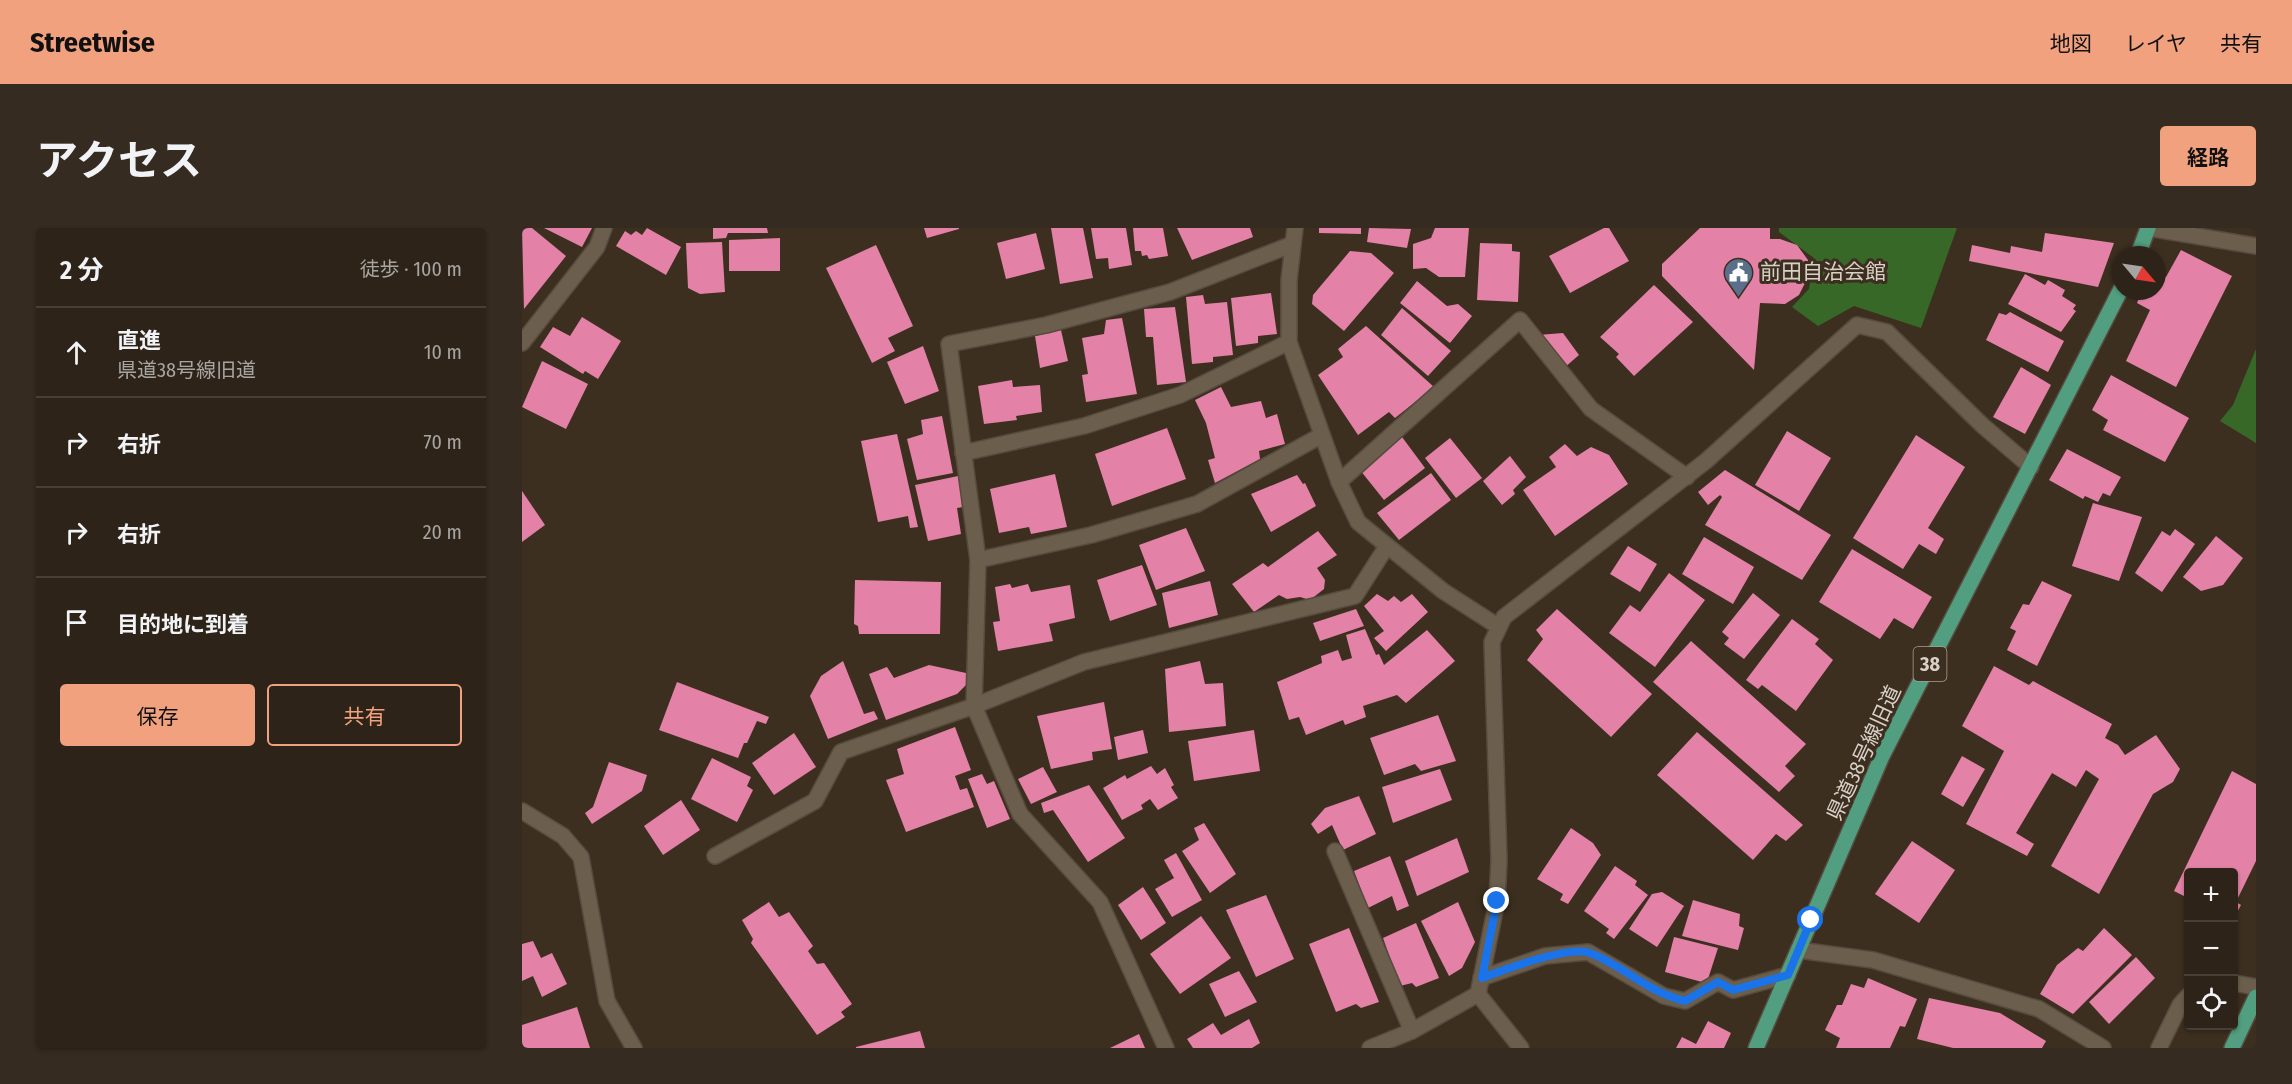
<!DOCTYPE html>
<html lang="ja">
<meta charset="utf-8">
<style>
:root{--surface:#2d2318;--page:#352b21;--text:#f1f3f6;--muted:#a7a4a2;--line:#484037;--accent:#f1a17d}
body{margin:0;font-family:"Fira Sans Condensed","Noto Sans JP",sans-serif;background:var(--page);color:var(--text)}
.controls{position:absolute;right:18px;bottom:18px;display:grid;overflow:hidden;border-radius:6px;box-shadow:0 2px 4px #0004}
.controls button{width:54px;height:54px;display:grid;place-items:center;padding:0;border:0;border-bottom:2px solid var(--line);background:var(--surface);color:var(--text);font:30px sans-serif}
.compass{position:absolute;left:1590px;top:18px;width:54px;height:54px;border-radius:50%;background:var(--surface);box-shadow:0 2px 4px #0004;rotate:119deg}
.stop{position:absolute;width:18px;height:18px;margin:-14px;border:4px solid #1a73e8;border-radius:50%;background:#fff}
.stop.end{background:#1a73e8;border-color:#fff;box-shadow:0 2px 6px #0008}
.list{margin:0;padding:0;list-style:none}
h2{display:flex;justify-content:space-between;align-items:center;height:78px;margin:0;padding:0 24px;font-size:26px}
h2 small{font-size:20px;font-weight:400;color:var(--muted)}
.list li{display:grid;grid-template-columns:39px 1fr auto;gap:18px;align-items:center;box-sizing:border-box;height:90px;padding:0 24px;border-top:2px solid var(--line)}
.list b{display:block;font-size:22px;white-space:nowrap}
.list p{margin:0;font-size:20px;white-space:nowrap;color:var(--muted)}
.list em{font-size:20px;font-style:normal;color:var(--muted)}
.actions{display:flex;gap:12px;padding:18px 24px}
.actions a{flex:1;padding:14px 0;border:2px solid var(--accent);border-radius:6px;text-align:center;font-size:21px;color:var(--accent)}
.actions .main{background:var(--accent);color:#111}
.icon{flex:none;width:33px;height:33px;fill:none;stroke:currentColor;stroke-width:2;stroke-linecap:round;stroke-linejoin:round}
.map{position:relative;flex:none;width:1734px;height:820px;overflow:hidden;border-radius:6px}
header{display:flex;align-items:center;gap:36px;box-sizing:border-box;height:84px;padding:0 30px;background:var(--accent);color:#111}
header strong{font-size:28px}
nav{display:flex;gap:33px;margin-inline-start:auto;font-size:21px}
.intro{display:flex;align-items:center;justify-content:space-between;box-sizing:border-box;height:144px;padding:0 36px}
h1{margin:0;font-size:42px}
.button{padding:15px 27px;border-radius:6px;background:var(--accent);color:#111;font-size:21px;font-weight:700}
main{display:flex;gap:36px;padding:0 36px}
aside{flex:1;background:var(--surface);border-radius:6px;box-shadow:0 2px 4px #0004}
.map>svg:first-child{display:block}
</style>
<header>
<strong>Streetwise</strong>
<nav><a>地図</a><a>レイヤ</a><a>共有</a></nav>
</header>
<div class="intro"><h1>アクセス</h1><a class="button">経路</a></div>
<main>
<aside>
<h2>2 分<small>徒歩 · 100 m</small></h2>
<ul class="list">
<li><svg class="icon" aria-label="ahead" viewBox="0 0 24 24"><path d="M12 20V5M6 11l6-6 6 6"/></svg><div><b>直進</b><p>県道38号線旧道</p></div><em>10 m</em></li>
<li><svg class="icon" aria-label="right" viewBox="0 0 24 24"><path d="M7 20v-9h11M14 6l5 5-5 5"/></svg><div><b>右折</b></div><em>70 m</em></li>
<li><svg class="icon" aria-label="right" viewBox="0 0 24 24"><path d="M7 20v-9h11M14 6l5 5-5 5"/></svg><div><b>右折</b></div><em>20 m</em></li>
<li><svg class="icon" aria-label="arrive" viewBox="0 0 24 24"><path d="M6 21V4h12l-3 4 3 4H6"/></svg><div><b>目的地に到着</b></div></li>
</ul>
<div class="actions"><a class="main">保存</a><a>共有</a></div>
</aside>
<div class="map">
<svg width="1734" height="820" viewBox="0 0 1734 820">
<rect width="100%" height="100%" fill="#3c2f20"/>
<!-- green -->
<g fill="#376828">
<polygon points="1257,0 1435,0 1399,100 1332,78 1296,98 1270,79 1287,61 1292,30 1257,4"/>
<polygon points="1734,121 1734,215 1698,193 1711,177"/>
</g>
<!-- building -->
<g fill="#e381a6">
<polygon points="0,0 10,0 44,28 2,81"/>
<polygon points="22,0 70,0 60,19"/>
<polygon points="125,0 159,19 144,47 94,18 103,3 109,7 114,3 120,7"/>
<polygon points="191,0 245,0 246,5 206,5 204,10 191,11"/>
<polygon points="402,0 437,0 437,1 405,10"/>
<polygon points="529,0 561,0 571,50 538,56"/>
<polygon points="569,0 604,0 610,37 587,41 586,30 574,31"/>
<polygon points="611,0 641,0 646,28 627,31 625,27 620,28 619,23 613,23"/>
<polygon points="655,0 728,0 731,9 670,32"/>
<polygon points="797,0 839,0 839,6 797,5"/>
<polygon points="847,0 889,1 885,20 845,14"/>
<polygon points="913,0 947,0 943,49 917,49 904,40 891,41 891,16 909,10"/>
<polygon points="1082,0 1087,0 1107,33 1048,65 1027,28"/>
<polygon points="1178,0 1248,0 1248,11 1258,11 1275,17 1286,32 1286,49 1277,67 1263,76 1238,75 1232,142 1140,48 1140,36"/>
<polygon points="514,5 523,41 484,51 475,15"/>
<polygon points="1523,5 1592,15 1576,59 1447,33 1450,17 1488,25 1489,18 1520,24"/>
<polygon points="258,10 258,43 207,43 207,12"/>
<polygon points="200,14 203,64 178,66 166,60 164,15"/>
<polygon points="958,15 990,16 990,23 998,24 996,74 955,72"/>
<polygon points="354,17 391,98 366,110 373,123 350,135 304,40"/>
<polygon points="1659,22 1710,48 1654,159 1604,133 1628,82 1615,75 1620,63 1635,63 1635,44 1644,49"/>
<polygon points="828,23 849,25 872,45 822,103 790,76 791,67"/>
<polygon points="1503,46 1523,57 1526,52 1543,62 1540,68 1554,77 1551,81 1554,83 1539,104 1486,76"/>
<polygon points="895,53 925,78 936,76 950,88 928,115 878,75"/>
<polygon points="1132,57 1171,94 1112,148 1094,129 1097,126 1078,109"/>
<polygon points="749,65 755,106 736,108 736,115 714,118 709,70"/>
<polygon points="681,67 683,76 705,74 711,127 691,129 691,134 670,136 664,69"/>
<polygon points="653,79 664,154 635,157 631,109 624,109 622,81"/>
<polygon points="880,80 929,123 906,148 859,107"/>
<polygon points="1488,84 1542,113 1526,144 1464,112 1477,85 1484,87"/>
<polygon points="60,89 99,113 76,151 63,143 61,146 18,119 31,99 48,108"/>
<polygon points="600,90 615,166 564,174 560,147 566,146 560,110 582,106 584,92"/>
<polygon points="844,98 912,159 873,190 867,184 836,207 796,147 821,129 816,121"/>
<polygon points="539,102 546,133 518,140 513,108"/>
<polygon points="1041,105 1057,127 1042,140 1016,107"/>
<polygon points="401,118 417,163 383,176 365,134"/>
<polygon points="20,133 66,156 44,201 0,179"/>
<polygon points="1499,139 1529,157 1503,206 1471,189"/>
<polygon points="1589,147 1667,190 1643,234 1581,202 1586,192 1570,182"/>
<polygon points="490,152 491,159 518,157 520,184 494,188 495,192 462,196 456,158"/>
<polygon points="699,159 709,179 739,173 744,190 755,186 763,216 737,223 738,231 693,255 686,232 693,230 684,195 673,172"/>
<polygon points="420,188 431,245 395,252 385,211 401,206 399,192"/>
<polygon points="645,200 664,251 590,278 573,226"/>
<polygon points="1265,203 1309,230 1277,283 1233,257"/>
<polygon points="375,206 396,299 388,300 386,288 356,294 339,213"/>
<polygon points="1394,207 1443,239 1406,300 1422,311 1414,326 1397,316 1381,341 1331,310"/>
<polygon points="880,209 903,240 862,272 838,242"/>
<polygon points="928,210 960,250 934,270 903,230"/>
<polygon points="1043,216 1055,228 1069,219 1087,227 1106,256 1033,308 1001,262 1034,239 1027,229"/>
<polygon points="1545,221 1599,249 1588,268 1581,265 1576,274 1563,268 1561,271 1527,252"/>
<polygon points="988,228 1004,249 991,262 993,266 980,277 961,253"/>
<polygon points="1203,242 1309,307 1280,352 1183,297 1200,269 1198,267 1186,277 1176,264"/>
<polygon points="909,245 929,272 877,312 855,285"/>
<polygon points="533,246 545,299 509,306 507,299 477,305 468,261"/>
<polygon points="775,247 781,256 783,255 794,278 749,304 729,266"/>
<polygon points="436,248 441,279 435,280 439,306 406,313 393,257"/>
<polygon points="0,263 23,297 0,314"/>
<polygon points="1571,275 1620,289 1597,353 1550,338"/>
<polygon points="664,300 683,343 634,362 617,317"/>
<polygon points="1653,301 1673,316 1640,364 1613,345 1640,303 1648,308"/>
<polygon points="796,303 815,327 795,340 803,352 802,361 788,372 778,369 765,371 757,367 732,384 710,356 741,335 746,339"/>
<polygon points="1694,308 1721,330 1701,357 1679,363 1661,349"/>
<polygon points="1182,309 1232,339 1211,376 1160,346"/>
<polygon points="1106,318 1135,336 1118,364 1088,346"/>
<polygon points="1330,321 1410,369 1391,401 1372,390 1358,411 1297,374"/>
<polygon points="620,337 635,377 588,393 575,352"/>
<polygon points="1147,345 1183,372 1133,439 1087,405 1108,377 1118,384"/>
<polygon points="333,352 419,354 418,406 337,406 336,398 332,396"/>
<polygon points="688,353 696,387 647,400 640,365"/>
<polygon points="1520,353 1550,367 1515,438 1485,422 1494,403 1488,400 1501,376 1507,377"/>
<polygon points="488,356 490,360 506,356 509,364 548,357 553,390 527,396 531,413 476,423 471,394 478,393 473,359"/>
<polygon points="1231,365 1258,387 1222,431 1202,416 1207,410 1200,404"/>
<polygon points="855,366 866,373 872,368 879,374 890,366 906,384 864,423 852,410 862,403 842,378"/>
<polygon points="834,381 842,398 798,413 791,395"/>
<polygon points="1035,381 1130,466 1089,509 1005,432 1021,411 1014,402"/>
<polygon points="1270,391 1297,411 1293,416 1311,432 1274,483 1240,457 1236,461 1224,452"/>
<polygon points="843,401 854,427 857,426 862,437 905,402 933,433 884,475 875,467 841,478 844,489 823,497 821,492 784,507 777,489 767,492 755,454 800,435 799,428 816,422 820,433 830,430 824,407"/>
<polygon points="1169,413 1284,516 1263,538 1273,548 1257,564 1131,454"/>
<polygon points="321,433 342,486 352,483 356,491 306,511 288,468 299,448"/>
<polygon points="678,433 683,456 701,455 704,498 647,504 643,441"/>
<polygon points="407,437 444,445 444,457 435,466 364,492 347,446 365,439 372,450"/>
<polygon points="1472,438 1507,457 1511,453 1590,496 1583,510 1596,517 1603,527 1634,507 1658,541 1651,554 1631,566 1577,666 1529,638 1577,551 1564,542 1554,559 1530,545 1494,605 1512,616 1505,628 1444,596 1482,523 1440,498"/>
<polygon points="155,454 247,489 244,496 235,493 225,515 222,515 216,530 137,502"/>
<polygon points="582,474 590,521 570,524 571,532 529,541 515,488"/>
<polygon points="916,487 934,533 899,543 893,536 862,547 848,510"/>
<polygon points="433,499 449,542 433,548 438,562 445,560 452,579 384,604 364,552 382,546 375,521"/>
<polygon points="621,502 626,525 596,532 592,509"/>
<polygon points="732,502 738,543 672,553 666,513"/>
<polygon points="1175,504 1281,597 1264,613 1254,606 1231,632 1135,547"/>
<polygon points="272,505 294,539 252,567 230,535"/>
<polygon points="1440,528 1463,541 1441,579 1419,566"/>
<polygon points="190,530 229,549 225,558 231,562 215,594 169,571"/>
<polygon points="87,534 125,547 120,563 70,596 63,585 71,579"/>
<polygon points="629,538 635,546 643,540 652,557 649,559 656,570 636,582 628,571 619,577 621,581 600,592 581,560 603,547 605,551"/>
<polygon points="521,539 535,564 509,576 496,551"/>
<polygon points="918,541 930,572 871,595 860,559"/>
<polygon points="1710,543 1734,556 1734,633 1714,674 1719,677 1712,690 1712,644 1666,644 1666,670 1652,663"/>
<polygon points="460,546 465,556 472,553 488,591 465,600 446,551"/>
<polygon points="567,557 603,610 566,634 531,582 522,585 519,575"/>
<polygon points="837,568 854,606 821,622 810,597 796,606 789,596 803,580"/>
<polygon points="159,572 178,602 141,627 122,598"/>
<polygon points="682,595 714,646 688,665 660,623 677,612 672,600"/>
<polygon points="1049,600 1071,615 1079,627 1046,676 1038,672 1041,666 1015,651"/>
<polygon points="935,610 947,644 895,668 883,633"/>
<polygon points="1390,613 1433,642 1397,695 1353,666"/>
<polygon points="654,625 680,672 650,689 633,661 652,650 642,632"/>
<polygon points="868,628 887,678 875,683 870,668 846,680 832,643"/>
<polygon points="1093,638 1115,653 1113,657 1126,667 1092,711 1084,705 1087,701 1062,683"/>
<polygon points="621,659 644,695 619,712 596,677"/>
<polygon points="1140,664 1162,678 1135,719 1107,701 1130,666"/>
<polygon points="744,667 772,731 734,749 704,682"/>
<polygon points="1171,672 1218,686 1217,698 1222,700 1216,722 1160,708"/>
<polygon points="247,674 257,689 267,684 291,718 286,723 295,736 302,735 330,776 319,784 323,789 295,807 229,715 231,711 220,692"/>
<polygon points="936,674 953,714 940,740 927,748 899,693"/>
<polygon points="679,688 709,730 658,766 628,726"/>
<polygon points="894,695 917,750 894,759 890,755 878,758 861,710"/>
<polygon points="827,700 857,774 839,780 834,776 814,784 787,716"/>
<polygon points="1582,700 1610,727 1551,786 1518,766 1535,737 1556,720 1561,723"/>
<polygon points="1152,709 1196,720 1186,751 1180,754 1143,744"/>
<polygon points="11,713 19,730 30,725 45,756 20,769 11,748 0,753 0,716"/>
<polygon points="1614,729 1633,750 1587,796 1567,774"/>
<polygon points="717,743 735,774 703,789 687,756"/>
<polygon points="1346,750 1395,771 1383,799 1378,798 1368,820 1314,820 1318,810 1303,802 1315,777 1320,777 1329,756 1342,760"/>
<polygon points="1407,770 1478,785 1524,813 1520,820 1431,820 1395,811"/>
<polygon points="55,779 68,820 0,820 0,797"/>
<polygon points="727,791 738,815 730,820 671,820 665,811 691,795 699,807"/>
<polygon points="1186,793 1209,805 1202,820 1154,820 1160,809 1174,816"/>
<polygon points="398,803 403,820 334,820 334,819"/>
<polygon points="617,806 623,820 588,820"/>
</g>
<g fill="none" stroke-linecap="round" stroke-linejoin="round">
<defs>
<polyline id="service" points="959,750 1023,728 1066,724 1142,768 1163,773 1196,754 1211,762 1266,747"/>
<g id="minor">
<polyline points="773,0 767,52 767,114 817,254 836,294 921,363 977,399"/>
<polyline points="1627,0 1734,18"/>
<polyline points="0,115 75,19 82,0"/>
<polyline points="441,225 562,198 658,167 767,114"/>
<polyline points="817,254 998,92 1069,181 1165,249"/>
<polyline points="456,332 569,307 675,276 800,207"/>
<polyline points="0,583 41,608 59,629 85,773 112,820"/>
<polyline points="813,623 890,803"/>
<polyline points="193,628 293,573 319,524 452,478 562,434 833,368 865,318"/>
<polyline points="1276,722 1351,732 1517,781 1581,820"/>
<polyline points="1712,755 1734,759"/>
<polyline points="956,766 999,820"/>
<polyline points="644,820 578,674 498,586 452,478 456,332 427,116 524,97 648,64 771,16"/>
<polyline points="848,820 890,803 956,766 975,673 977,632 970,414 982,389 1184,233 1335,97 1365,104 1460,197 1509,239"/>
<polyline points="1637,820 1658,777 1666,768"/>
</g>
<g id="primary">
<polyline points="1616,27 1626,0"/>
<polyline points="1234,820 1360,528 1599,61"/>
<polyline points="1710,820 1734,769"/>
</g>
</defs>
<!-- service casing -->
<use href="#service" stroke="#564b3e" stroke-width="18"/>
<!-- minor casing -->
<use href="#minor" stroke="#564b3e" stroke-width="18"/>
<!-- primary casing -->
<use href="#primary" stroke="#564b3e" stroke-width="18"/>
<!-- service -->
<use href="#service" stroke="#6c5e4c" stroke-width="15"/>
<!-- minor -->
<use href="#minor" stroke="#6c5e4c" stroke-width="15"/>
<!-- primary -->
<use href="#primary" stroke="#519e80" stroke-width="15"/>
</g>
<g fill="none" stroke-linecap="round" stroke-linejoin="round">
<!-- route -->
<path stroke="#1a73e8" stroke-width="8" d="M 975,673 L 960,750 C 981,742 1047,717 1068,725 C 1102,738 1125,764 1163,773 L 1196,754 L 1211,762 L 1266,747 L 1289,692"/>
</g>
<!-- icons -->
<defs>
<symbol id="civic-pin" viewBox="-11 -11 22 30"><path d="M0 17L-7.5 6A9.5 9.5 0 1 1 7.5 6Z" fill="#5c6f8a" stroke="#3c2f20"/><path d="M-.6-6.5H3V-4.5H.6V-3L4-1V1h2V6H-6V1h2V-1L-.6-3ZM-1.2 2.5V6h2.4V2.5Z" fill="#fff"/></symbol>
</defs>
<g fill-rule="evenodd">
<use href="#civic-pin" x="1200" y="28" width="33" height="45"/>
</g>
<g text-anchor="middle" stroke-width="6" stroke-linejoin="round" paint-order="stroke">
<!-- shield labels -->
<rect fill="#3c2f20" stroke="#aaa096" stroke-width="1.5" x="1391.5" y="419" width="33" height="34" rx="4.5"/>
<g font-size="20" font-weight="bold" fill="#d9d1c8">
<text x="1408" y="443">38</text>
</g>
<!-- poi labels -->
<g font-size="21" fill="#d9d1c8" stroke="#3c2f20" text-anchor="start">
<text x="1238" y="51">前田自治会館</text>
</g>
<!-- street labels -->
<g font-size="21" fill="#d9d1c8" stroke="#3c2f20">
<text transform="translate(1342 525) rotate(-65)" y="7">県道38号線旧道</text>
</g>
</g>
</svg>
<div class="controls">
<button>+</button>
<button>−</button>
<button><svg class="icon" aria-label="locate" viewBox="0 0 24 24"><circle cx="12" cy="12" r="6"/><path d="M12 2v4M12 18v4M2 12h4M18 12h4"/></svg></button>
</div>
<svg class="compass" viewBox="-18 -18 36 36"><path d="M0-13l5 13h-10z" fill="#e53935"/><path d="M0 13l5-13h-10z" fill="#a7a4a2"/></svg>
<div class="stop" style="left:1289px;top:692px"></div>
<div class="stop end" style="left:975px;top:673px"></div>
</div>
</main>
